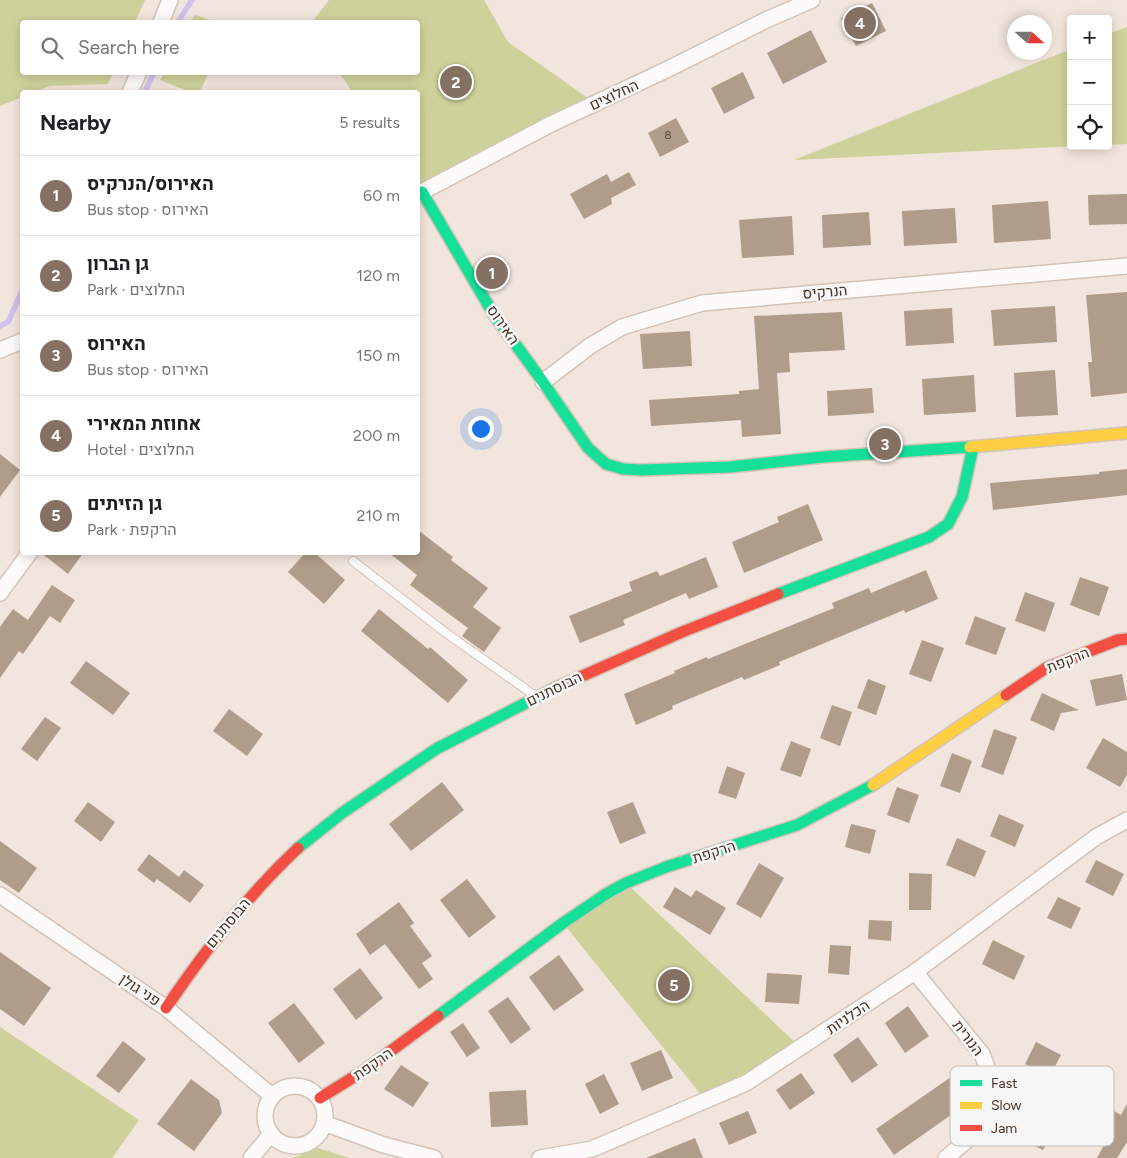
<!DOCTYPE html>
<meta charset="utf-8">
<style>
:root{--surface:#fff;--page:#f6f6f6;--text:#202124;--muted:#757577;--line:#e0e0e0;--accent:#847163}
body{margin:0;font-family:Figtree,Heebo,sans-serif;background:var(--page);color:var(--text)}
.controls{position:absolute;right:15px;top:15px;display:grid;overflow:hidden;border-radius:5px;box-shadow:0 2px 12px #0003}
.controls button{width:45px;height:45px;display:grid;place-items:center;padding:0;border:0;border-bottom:1px solid var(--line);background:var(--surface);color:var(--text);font:25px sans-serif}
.compass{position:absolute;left:1007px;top:15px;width:45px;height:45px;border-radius:50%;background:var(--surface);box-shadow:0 2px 12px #0003;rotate:111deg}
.you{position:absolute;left:480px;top:428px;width:18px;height:18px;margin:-12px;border:4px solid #fff;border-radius:50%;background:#1a73e8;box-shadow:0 0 0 8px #1a73e833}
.badge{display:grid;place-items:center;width:32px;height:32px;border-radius:50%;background:var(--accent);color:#fff;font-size:16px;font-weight:700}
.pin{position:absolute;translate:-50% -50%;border:2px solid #fff;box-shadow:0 1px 5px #0006}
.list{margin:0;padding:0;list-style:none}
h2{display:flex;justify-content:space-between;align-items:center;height:65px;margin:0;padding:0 20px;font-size:21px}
h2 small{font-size:16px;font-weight:400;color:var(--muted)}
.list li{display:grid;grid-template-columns:32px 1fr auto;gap:15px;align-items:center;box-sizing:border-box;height:80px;padding:0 20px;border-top:1px solid var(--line)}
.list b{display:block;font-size:19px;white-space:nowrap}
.list p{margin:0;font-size:16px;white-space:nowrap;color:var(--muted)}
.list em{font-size:16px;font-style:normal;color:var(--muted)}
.icon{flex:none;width:28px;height:28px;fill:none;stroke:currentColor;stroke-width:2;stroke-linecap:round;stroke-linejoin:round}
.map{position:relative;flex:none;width:1127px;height:1158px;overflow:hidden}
.search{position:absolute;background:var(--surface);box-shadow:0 2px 12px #0003;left:20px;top:20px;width:400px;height:55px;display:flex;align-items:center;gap:12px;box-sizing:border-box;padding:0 18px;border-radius:5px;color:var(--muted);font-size:19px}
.panel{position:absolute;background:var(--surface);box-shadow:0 2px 12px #0003;left:20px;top:90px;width:400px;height:465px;border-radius:5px}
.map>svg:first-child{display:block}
</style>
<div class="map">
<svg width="1127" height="1158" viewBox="0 0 1127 1158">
<rect width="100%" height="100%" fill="#f2e5dd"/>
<!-- green -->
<g fill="#ced29a">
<polygon points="0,0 145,0 135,22 22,22 22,72 113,73 108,84 50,86 34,92 22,92 22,97 0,106"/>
<polygon points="329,0 484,0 508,42 588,98 418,184 418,92 352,92 340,73 418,72 418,22 312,22"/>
<polygon points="195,15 217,22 190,22"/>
<polygon points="1127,27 1127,144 1108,145 1108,34"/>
<polygon points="1071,49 1071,146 1076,146 794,160"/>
<polygon points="164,73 164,72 208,73 200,92 190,92 160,80"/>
<polygon points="626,883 801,1048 706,1101 563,923"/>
<polygon points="0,1027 139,1120 112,1158 0,1158"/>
<polygon points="318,1148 350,1158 293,1158"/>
</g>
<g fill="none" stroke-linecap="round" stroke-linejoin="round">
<!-- stream -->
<g stroke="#d2c1ec" stroke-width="5.5">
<polyline points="178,22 192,0"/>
<polyline points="145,92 154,72"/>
<polyline points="0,326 8,322 22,291"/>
</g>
</g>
<!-- building -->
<g fill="#b09c8a">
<polygon points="872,3 886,31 856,46 841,18"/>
<polygon points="811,30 827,62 783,84 767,53"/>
<polygon points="743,72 755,98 724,114 711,88"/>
<polygon points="676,118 689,142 660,157 648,133"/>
<polygon points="629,172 636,185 611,198 612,204 584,219 570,194 607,174 611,182"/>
<polygon points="1127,194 1127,224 1089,225 1088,195"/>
<polygon points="1048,201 1051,239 994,243 992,205"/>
<polygon points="955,208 957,243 904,246 902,211"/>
<polygon points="869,212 871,245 823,248 822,215"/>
<polygon points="792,216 794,255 742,258 739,220"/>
<polygon points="1127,292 1127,393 1091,397 1088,362 1092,362 1086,295"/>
<polygon points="1055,306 1057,342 994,346 991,310"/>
<polygon points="952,308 954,343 906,346 904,311"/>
<polygon points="842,312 845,350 789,353 790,372 777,373 781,434 742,437 741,420 651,426 649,400 739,394 739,391 759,389 754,316"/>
<polygon points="690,331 692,366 643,369 640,334"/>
<polygon points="1055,370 1058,415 1016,417 1014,373"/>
<polygon points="974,375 976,412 924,415 922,379"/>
<polygon points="872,388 874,413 828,416 827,391"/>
<polygon points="0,454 20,470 0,497"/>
<polygon points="1127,469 1127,495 993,510 990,483 1099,474 1099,472"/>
<polygon points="808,504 823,540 744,573 732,542 779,522 777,517"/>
<polygon points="418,530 453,557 451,560 488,588 473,607 501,628 484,652 462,636 468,628 410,585 417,575 388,552 418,552"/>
<polygon points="40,552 84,552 68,574"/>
<polygon points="306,552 314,552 345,580 324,604 288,572"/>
<polygon points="706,557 718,587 689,599 686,593 623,620 625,625 580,643 569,616 632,591 629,582 657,571 660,576"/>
<polygon points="926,570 938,599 905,613 904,610 779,662 780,665 744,680 742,677 672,706 673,709 636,725 624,694 675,673 674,671 707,657 708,659 834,608 832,603 869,588 871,593"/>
<polygon points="1080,577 1109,587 1099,616 1070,605"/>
<polygon points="52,585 75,600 60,623 50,616 23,654 19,651 0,678 0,627 13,609 28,620"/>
<polygon points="1025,592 1055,603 1045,632 1015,621"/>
<polygon points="379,609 428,649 430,647 468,680 448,703 361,631"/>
<polygon points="975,616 1006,628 996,655 965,644"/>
<polygon points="922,640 944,648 931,682 909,674"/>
<polygon points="86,661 130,693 113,715 70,683"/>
<polygon points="1122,674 1127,700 1096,706 1090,680"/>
<polygon points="868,679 886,686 876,715 857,708"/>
<polygon points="1042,693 1079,710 1061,713 1054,731 1030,720"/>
<polygon points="832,705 852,712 840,746 820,738"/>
<polygon points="229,709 263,734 247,756 213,731"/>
<polygon points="45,717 61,728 37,761 21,749"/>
<polygon points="994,729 1017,737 1003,775 981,767"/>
<polygon points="1103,738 1127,752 1127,775 1120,787 1086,768"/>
<polygon points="791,741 811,749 801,777 780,770"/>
<polygon points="952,753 972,761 960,793 940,786"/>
<polygon points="727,766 745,773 736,799 718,793"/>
<polygon points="442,782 464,810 411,851 389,824"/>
<polygon points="897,787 919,795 909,823 887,815"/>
<polygon points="88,802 115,822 101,842 74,821"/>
<polygon points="633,802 646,833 620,844 607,812"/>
<polygon points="999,814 1024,825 1015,847 990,836"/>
<polygon points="851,824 876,830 870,854 845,847"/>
<polygon points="957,838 986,851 975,877 946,865"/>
<polygon points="0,841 37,868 19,893 0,880"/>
<polygon points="149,854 179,877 184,870 204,885 190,903 157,879 154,883 137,870"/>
<polygon points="1096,860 1124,874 1113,896 1085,882"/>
<polygon points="759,863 784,878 761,918 736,904"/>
<polygon points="909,873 932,874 931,910 909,910"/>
<polygon points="467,879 496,917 469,938 440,900"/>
<polygon points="675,887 691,897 696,890 726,908 710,935 663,907"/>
<polygon points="1058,897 1081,908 1071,929 1047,918"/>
<polygon points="399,902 414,923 410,926 432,956 422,963 433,979 419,989 385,944 370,955 356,934"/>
<polygon points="869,920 892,921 891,941 868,939"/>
<polygon points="993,940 1025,956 1014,980 982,964"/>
<polygon points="830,945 851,946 849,975 828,973"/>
<polygon points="0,952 51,988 24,1026 0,1009"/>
<polygon points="559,955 584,990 554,1011 529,977"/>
<polygon points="360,968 383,998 356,1020 333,989"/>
<polygon points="767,973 802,975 799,1004 765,1002"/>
<polygon points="508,997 531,1029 511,1044 488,1011"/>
<polygon points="294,1003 325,1043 299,1063 268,1023"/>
<polygon points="908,1006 929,1036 905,1053 885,1023"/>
<polygon points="463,1023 480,1048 467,1057 450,1032"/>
<polygon points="858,1037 878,1065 852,1083 833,1055"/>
<polygon points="123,1041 146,1059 119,1093 96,1076"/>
<polygon points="1036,1042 1061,1055 1050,1076 1025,1064"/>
<polygon points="661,1050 673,1078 642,1091 630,1063"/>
<polygon points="401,1065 429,1083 413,1107 384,1089"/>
<polygon points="801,1073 815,1093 790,1110 776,1090"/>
<polygon points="604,1074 619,1104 600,1114 585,1084"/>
<polygon points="951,1077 968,1103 894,1155 876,1129"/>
<polygon points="191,1079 219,1100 222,1113 194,1151 157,1124"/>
<polygon points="526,1090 528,1125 491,1127 489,1092"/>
<polygon points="1032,1103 1060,1116 1043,1150 1015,1136"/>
<polygon points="1127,1104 1127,1142 1117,1158 1097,1158 1111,1132 1104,1128 1114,1111 1121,1115"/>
<polygon points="748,1111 757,1133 729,1145 719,1123"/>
<polygon points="695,1138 703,1158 646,1158"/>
</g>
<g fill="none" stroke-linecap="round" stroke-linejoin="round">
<defs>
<polyline id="lane" points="353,561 446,633 534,695"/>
<g id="street">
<polyline points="161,22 170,0"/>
<polyline points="130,92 139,72"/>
<polyline points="418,194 551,124 664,71 766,20 812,0"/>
<polyline points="0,350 22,341"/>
<polyline points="543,382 590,346 622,327 702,303 1127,266"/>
<polyline points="0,593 30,552"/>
<polyline points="0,895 166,1008 272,1096"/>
<polyline points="915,972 982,1054 992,1080 988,1113 973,1135 946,1158"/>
<circle cx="295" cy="1116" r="30"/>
<polyline points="324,1123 384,1145 434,1158"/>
<polyline points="251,1158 271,1134"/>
<polyline points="540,1158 592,1149 746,1083 915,972 1096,837 1127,820"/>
</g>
<g id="fast">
<polyline points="422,192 494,315 543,382 588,448 606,464 623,469 641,470 730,467 823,457 970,447"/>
<polyline points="778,594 929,537 948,524 962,497 973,447"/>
<polyline points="298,848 342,813 436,749 555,688"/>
<polyline points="438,1016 563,923 606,894 626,883 666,867 797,825 873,785"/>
</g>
<g id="slow">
<polyline points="970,447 1127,433"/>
<polyline points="873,785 1006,695"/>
</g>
<g id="jam">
<polyline points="555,688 682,632 778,594"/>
<polyline points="1006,695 1046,668 1118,640 1127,639"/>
<path d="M 166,1008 C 205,950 247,896 298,848"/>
<polyline points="320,1098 365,1070 438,1016"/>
</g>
</defs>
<!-- lane casing -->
<use href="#lane" stroke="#d4c3b7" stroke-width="10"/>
<!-- street casing -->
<use href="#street" stroke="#d4c3b7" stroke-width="18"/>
<!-- fast casing -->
<use href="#fast" stroke="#d4c3b7" stroke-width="14"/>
<!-- slow casing -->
<use href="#slow" stroke="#d4c3b7" stroke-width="14"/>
<!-- jam casing -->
<use href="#jam" stroke="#d4c3b7" stroke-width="14"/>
<!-- lane -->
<use href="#lane" stroke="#fdfbfa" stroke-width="8"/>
<!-- street -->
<use href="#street" stroke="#fdfbfa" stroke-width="15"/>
<!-- fast -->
<use href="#fast" stroke="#16e098" stroke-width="11"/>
<!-- slow -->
<use href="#slow" stroke="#ffcf43" stroke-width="11"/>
<!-- jam -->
<use href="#jam" stroke="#f24e42" stroke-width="11"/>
</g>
<g text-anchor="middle" stroke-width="5" stroke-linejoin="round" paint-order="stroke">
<!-- number labels -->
<g font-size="12" fill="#624d3c">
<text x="668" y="139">8</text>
</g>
<!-- street labels -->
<g font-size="15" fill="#483322" stroke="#f6f6f6">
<text transform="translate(614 95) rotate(-25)" y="5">החלוצים</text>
<text transform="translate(825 292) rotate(-5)" y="5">הנרקיס</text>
<text transform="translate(503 325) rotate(55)" y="5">האירוס</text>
<text transform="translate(1068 660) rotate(-22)" y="5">הרקפת</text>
<text transform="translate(554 689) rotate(-26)" y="5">הבוסתנים</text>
<text transform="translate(714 852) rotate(-18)" y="5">הרקפת</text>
<text transform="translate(228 923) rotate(-50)" y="5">הבוסתנים</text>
<text transform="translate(140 990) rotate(34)" y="5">פני גולן</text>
<text transform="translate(848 1017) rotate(-34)" y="5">הכלניות</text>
<text transform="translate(968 1038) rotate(53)" y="5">הנורית</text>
<text transform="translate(373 1064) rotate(-35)" y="5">הרקפת</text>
</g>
</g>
<!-- legend -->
<rect x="950" y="1066" width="164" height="80" rx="8" fill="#f6f6f6" stroke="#c2bcb6" stroke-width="1"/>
<rect x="960" y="1080" width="22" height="6" fill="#16e098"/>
<rect x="960" y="1102" width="22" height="7" fill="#ffcf43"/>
<rect x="960" y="1125" width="22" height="6" fill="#f24e42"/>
<g font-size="14" fill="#483322">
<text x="991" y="1088">Fast</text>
<text x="991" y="1110">Slow</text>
<text x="991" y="1133">Jam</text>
</g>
</svg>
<div class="controls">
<button>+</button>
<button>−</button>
<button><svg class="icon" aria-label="locate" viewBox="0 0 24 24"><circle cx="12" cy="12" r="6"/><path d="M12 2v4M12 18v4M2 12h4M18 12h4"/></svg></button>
</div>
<svg class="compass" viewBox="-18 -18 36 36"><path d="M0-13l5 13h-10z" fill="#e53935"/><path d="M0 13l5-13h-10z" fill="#757577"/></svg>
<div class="you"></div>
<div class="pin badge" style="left:492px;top:273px">1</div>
<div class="pin badge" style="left:456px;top:82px">2</div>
<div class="pin badge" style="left:885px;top:444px">3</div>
<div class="pin badge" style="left:860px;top:23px">4</div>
<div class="pin badge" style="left:674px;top:985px">5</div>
<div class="search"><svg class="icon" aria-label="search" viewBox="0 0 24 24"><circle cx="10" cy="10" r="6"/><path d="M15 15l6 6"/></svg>Search here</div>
<section class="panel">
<h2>Nearby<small>5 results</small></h2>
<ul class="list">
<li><span class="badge">1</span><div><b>האירוס/הנרקיס</b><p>Bus stop · האירוס</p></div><em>60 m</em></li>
<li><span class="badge">2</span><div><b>גן הברון</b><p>Park · החלוצים</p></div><em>120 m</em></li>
<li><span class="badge">3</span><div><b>האירוס</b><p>Bus stop · האירוס</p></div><em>150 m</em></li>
<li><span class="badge">4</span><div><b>אחוזת המאירי</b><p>Hotel · החלוצים</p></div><em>200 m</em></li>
<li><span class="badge">5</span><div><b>גן הזיתים</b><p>Park · הרקפת</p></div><em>210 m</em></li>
</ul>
</section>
</div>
